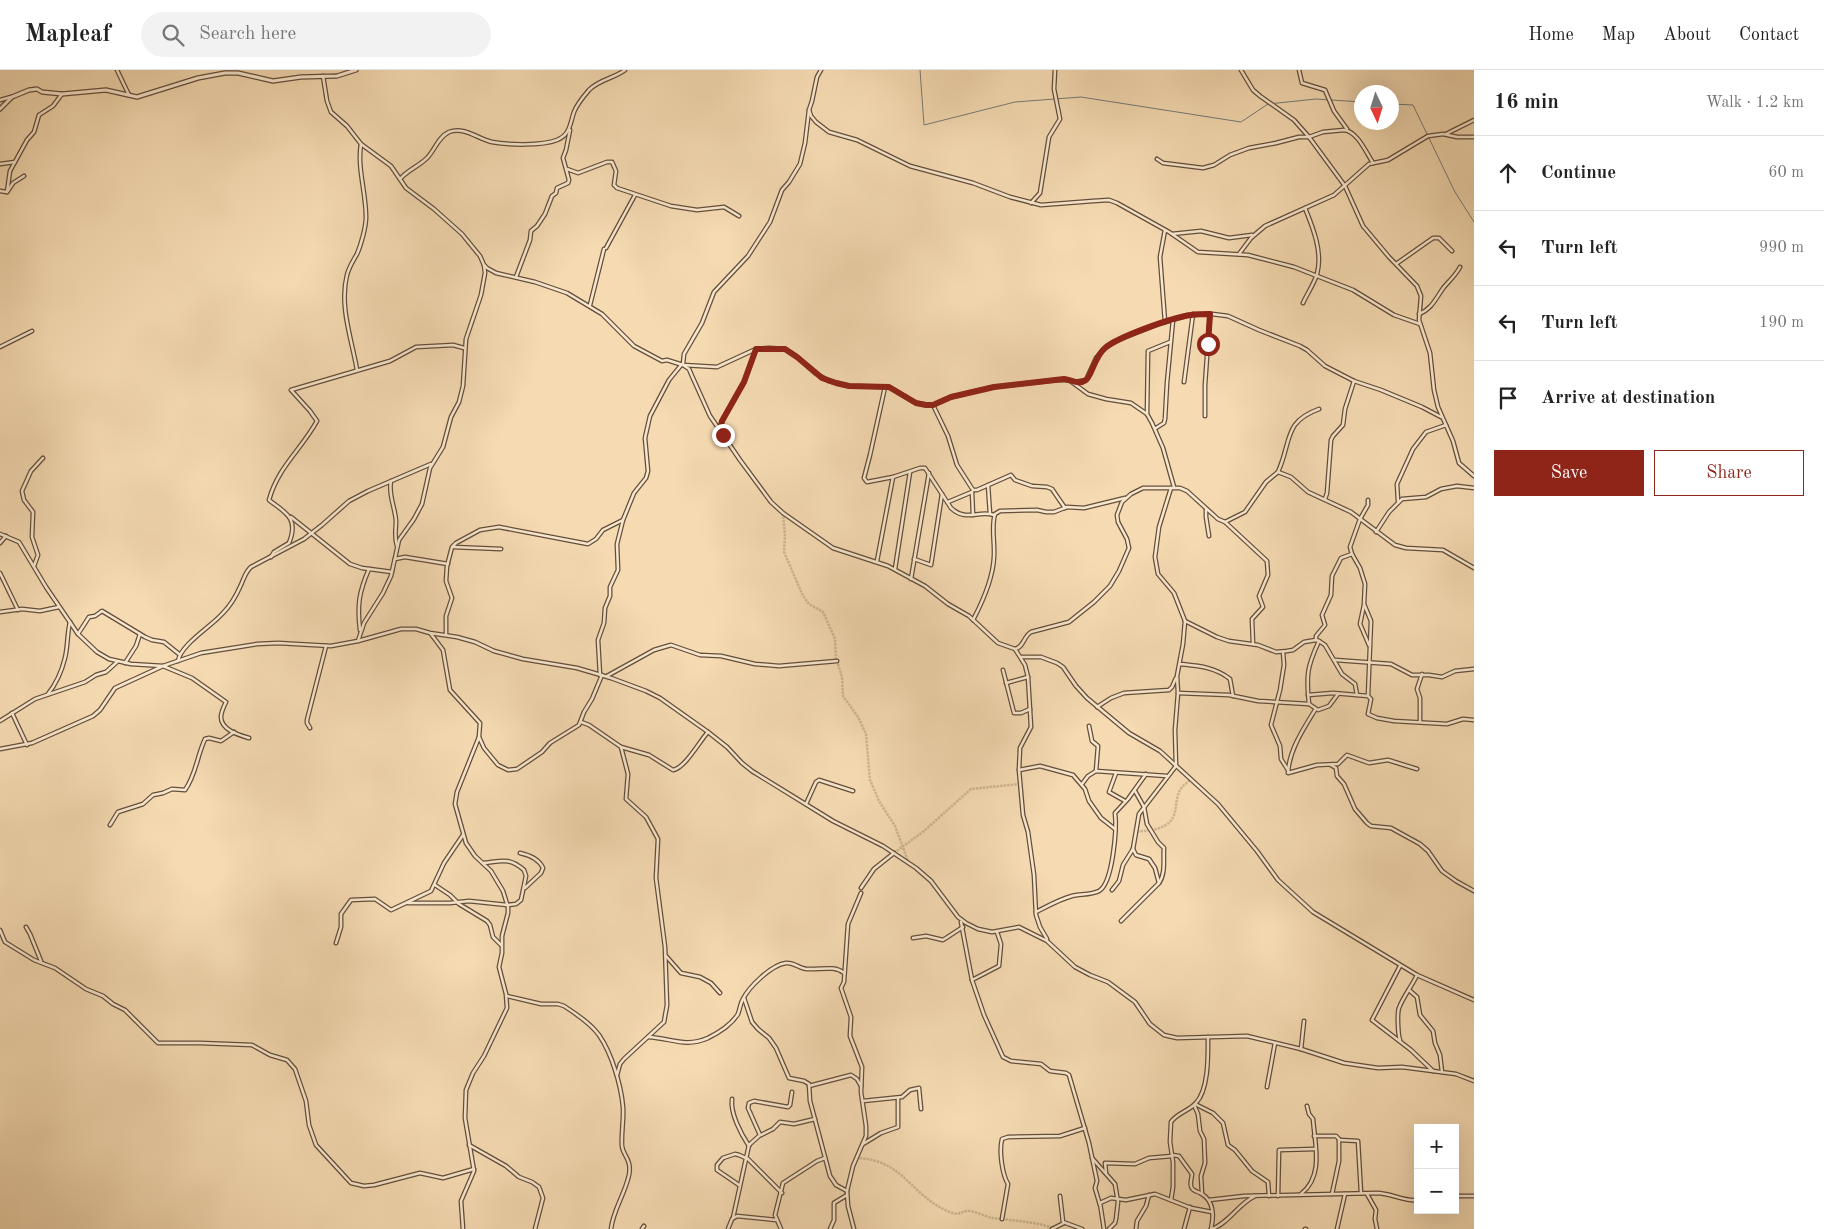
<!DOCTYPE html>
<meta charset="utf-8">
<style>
:root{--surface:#fff;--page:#f2f2f2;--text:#222;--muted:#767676;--line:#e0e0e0;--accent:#8f2418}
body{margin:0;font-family:"Old Standard TT",serif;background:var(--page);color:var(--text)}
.controls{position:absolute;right:15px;bottom:15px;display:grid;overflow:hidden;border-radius:0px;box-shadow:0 5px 20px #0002}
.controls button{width:45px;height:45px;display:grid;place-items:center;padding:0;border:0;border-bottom:1px solid var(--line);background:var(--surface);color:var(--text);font:25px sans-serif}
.compass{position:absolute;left:1354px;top:15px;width:45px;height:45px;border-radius:50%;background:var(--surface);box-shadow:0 5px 20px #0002;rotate:176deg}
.stop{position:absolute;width:15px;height:15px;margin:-11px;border:4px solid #8f2418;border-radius:50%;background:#fff}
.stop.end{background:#8f2418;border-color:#fff;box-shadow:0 1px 5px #0008}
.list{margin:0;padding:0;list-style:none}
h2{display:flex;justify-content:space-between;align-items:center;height:65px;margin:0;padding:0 20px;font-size:21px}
h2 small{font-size:16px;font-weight:400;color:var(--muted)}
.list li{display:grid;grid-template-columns:32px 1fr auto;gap:15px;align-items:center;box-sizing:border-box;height:75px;padding:0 20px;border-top:1px solid var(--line)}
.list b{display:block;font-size:19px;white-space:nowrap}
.list em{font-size:16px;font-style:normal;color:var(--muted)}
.actions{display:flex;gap:10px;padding:15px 20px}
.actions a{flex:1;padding:11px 0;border:1px solid var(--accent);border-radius:0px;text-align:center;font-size:18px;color:var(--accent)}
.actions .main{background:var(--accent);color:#fff}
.icon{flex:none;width:28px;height:28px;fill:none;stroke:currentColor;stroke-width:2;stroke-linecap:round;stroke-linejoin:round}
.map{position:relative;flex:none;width:1474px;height:1159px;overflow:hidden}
header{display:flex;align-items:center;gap:30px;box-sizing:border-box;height:70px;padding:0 25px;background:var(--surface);border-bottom:1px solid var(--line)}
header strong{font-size:24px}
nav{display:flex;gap:28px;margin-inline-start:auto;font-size:18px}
.search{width:350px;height:45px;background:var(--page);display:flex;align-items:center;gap:12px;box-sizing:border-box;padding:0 18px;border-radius:28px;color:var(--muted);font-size:19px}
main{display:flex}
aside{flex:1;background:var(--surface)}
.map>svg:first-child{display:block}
</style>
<header>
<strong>Mapleaf</strong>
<div class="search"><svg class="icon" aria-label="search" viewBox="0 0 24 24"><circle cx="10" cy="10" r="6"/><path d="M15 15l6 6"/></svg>Search here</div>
<nav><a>Home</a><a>Map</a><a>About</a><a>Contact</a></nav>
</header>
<main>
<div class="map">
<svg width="1474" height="1159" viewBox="0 0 1474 1159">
<rect width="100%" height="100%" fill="#f5dab2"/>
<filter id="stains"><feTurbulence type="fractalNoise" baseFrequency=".004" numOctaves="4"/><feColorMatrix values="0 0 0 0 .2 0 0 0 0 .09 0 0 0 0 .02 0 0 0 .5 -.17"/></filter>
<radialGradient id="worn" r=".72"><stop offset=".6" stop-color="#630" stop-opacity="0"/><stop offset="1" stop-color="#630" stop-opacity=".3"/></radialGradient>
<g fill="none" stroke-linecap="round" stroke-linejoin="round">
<!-- stream -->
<g stroke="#757a77" stroke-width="1">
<polyline points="920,0 924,55 1015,32 1081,27 1241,52 1268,34 1316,29 1362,32"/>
<polyline points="1392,34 1413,35 1455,122 1474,152"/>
</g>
<!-- minor-tunnel -->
<g stroke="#ceb593" stroke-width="2.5" stroke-dasharray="2.5 1" stroke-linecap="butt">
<polyline points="783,443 785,466 784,482 803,526 809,534 823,542 835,569 836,588 842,607 843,626 858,647 866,664 870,710 879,731 895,756 909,794"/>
<path d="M 1137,762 C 1146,760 1156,761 1164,756 C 1180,748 1173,733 1180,720 C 1182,716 1187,713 1191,709"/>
<polyline points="894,783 924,761 971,719 1020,714"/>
<path d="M 856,1088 C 904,1089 911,1127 950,1142 C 960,1146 959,1142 967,1141 C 973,1140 986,1147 993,1148 C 1013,1151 1033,1151 1053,1158"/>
</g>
<defs>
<g id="minor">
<polyline points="117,0 129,25"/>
<polyline points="1241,0 1253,20 1260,26 1294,50 1309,67 1345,116 1363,156 1389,187 1417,216 1421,226 1419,250 1430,283 1434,320 1438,337 1453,371 1459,393 1474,406"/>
<polyline points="1299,0 1302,13 1325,20 1334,41 1347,59"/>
<polyline points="323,6 327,31 331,42 347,56 361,74 391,96 406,118 434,139 462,164 480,186 484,195 485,203 481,225 466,269 463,316 459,332 451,347 443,377 430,398 422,434 414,449 399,470 391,506 383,523 364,553 358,571"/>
<polyline points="0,30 11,27"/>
<polyline points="809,40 811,46 816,52 829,62 857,70 910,96 973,113 1010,127 1041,135 1093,131 1109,130 1117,133 1169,162 1198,182 1248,185 1294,197 1353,220 1394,245 1420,254"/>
<polyline points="1446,64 1474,50"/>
<path d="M 1157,89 L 1163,93 L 1203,98 L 1214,95 L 1230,85 L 1249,78 L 1276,73 L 1299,67 L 1309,67 L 1323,62 L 1344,60 C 1357,61 1366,82 1373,93"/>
<polyline points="0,94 15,92"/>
<polyline points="567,99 578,103 607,92 612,92 616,101 614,115 617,118 671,136 697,140 724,137 739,146"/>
<path d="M 400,109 C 408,100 419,96 427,88 C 435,80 438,67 449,62 C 464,56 478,69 492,72 C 508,75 542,76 557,70 C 570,65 570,54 574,42 C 577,34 583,27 589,20 C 600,9 613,9 625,0"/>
<polyline points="0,121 7,122 13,113 24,106"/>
<polyline points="7,122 10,101 27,70 34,62 39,45 53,36 62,24"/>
<polyline points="1031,133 1040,123 1049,67 1060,49 1054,19 1055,0"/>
<polyline points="1165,160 1160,187 1165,252"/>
<polyline points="1172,164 1201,161 1229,168 1252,165"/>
<polyline points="606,178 635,125"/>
<polyline points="1239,184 1251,168 1265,156 1334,125 1369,94 1388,90 1428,66 1443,64 1457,67 1474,67"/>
<polyline points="1396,194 1433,168 1439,168 1452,181"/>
<path d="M 484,195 L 487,198 L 496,203 L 535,212 L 567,223 L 602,244 L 634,276 L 662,291 L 667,290 L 683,295 L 689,299 L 692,306 L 710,346 L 740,390 L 771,432 L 783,443 L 833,478 L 888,496 L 925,516 L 948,534 L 969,546 L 998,573 L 1015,579 C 1024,577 1023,567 1031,562 L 1069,552 L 1094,532 L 1110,516 L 1119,501 L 1129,478 L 1127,469 L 1118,452 L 1117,445 L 1122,432 L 1131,424 L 1143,418 L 1180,418 L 1187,421 L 1218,449 L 1225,452 L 1245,442 L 1266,412 L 1278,402 L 1291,407 L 1308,422 L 1351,442 L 1395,475 L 1406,478 L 1443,480 L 1474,498"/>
<polyline points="516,207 530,170 531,161 537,156 545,144 552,126 556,123 557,118 568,113 569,110 563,88 566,80 570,60"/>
<path d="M 1303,233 C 1307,224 1314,214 1317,204 C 1323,182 1313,158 1305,138"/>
<polyline points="590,235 604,179"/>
<path d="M 1419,244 C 1432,239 1436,228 1444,217 C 1450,210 1456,205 1460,197"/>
<polyline points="0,277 32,261"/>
<polyline points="683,294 684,284 702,253 714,222 748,186 770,152 782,120 789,112 800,94 805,73 809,40 812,31 817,7 821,0"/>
<polyline points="683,295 717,297 756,279 769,278 785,279 797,287 815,303 829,311 849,316 889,317 916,333 926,335 933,335 951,327 994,317 1056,310 1069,310 1088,324 1106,329 1131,333 1147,344 1152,353 1163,378 1174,417"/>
<path d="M 357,300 C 352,270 339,236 347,205 C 349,197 353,191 357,184 C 361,175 366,157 366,147 C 366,122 357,98 361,74"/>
<polyline points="1075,312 1086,310 1096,288 1105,278 1113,272 1159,254 1189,245 1212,244 1228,246 1259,260 1300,276 1307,280 1325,296 1354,311 1381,320 1422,337 1441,347"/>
<polyline points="1184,312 1193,244"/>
<polyline points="885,317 870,385 864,408 867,412 893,407"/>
<polyline points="933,335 948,366 957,395 973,420 977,420 1011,405 1015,410 1032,416 1047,417 1052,419 1065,438"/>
<polyline points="1147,344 1148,281 1170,272"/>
<polyline points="1205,346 1205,315 1210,244"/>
<polyline points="1156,358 1164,353 1165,349 1167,313 1173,250"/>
<polyline points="720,360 722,351 744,312 756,279"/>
<path d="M 1278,402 C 1292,371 1283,352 1319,339"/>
<path d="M 391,411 C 388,424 395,437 396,451 C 396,460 394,467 397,476"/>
<polyline points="988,415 990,444"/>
<polyline points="972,422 973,445"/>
<polyline points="1325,429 1327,423 1331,370 1333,366 1343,355 1345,339 1354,311"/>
<polyline points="1368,430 1368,435 1360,449 1350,477 1352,484 1360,498 1365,514 1364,534 1371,551 1368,626"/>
<polyline points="1398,431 1397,414 1413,379 1426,362 1446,355"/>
<polyline points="948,432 972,422"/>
<polyline points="1206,440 1206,447 1209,466"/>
<polyline points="291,447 350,494 362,498 392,502"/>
<polyline points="1225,452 1267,491 1268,505 1259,526 1263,537 1252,549 1253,574"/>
<polyline points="1376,462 1389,442 1402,429 1426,427 1441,419 1457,416 1474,418"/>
<polyline points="0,464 19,472 46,517 78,564 97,582 109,589 131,594 163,596 201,583 257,574 278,573 331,576 358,571 401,559 416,559 430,563 457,567 475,572 494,581 523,589 577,598 611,608 646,621 660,628 708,662 727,677 742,693 752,701 833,751 883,776 916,798 931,811 958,847 966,853 978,859 992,862 1019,857 1047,871 1075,897 1090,905 1108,912 1135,932 1150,954 1164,965 1177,968 1247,966 1301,979 1344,993 1378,998 1402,997 1456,1004 1474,1011"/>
<polyline points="0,473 6,466"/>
<polyline points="453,477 501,479"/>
<path d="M 271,487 L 274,482 L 289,473 C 299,448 286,443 269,430 C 278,397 301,380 317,351 L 310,341 L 291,320 L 390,291 L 416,277 L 453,275 L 464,278"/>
<polyline points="395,489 405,487 448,494"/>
<polyline points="914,489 931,495 942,424"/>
<path d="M 877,491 L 893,407 L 920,398 L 925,398 L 951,438 C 966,452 978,440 994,445"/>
<polyline points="34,496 38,485 32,467 33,442 24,430 22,421 31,401 43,388"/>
<polyline points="895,499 910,402"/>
<polyline points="0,503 18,540"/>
<polyline points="911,509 929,403"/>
<polyline points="1364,535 1360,554 1369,575"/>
<polyline points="0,542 22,539 40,541 59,537"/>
<path d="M 973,550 C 983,531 993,508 994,487 C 995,472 991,457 995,444 L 1000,441 L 1037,440 L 1046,442 L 1054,442 L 1067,437 L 1084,438 L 1125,428"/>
<polyline points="1185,551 1217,567 1229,571 1258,575 1276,582 1287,581 1293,580 1304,572 1316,570 1319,571 1325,575 1342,604 1355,614 1357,625"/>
<path d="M 360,560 C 357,535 359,522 369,499"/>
<polyline points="78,564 89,547 95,546 102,541 145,567 152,570 164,572 179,584"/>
<polyline points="431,564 443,580 450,620 480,653 479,667 457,722 455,734 466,773 475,786 491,801 503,821 508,837 508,843 502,866 502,883 499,897 506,924 507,938 484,986 473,1003 466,1020 465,1048 474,1101 461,1131 463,1159"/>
<polyline points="446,564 446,546 452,528 446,511 447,496 452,477 456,473 480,460 499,457 588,474 596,469 603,460 623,450"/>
<polyline points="1316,569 1316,566 1325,555 1322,545 1331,525 1332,506 1341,488 1352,484"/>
<polyline points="1015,579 1025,595 1028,607 1031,657 1020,678 1019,700 1023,745 1028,762 1034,805 1036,845 1040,857 1047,869"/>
<polyline points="1283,582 1284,595 1280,620 1271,655 1280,676 1281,689 1288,700"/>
<polyline points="1021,587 1041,587 1057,593 1063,597 1076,616 1087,628 1129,663 1160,681 1218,734 1257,781 1278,810 1313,842 1417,905 1474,930"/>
<polyline points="1335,590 1391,594 1412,605 1429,605 1442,607 1455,601 1474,599"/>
<path d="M 178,591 C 181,574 212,556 223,543 C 230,536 236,526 240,517 C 244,509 245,502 251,497 L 304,469 L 322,455 L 349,431 L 368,421 L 431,394"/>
<polyline points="125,593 136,576 140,564"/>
<path d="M 1180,594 C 1199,596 1215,597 1230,609 L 1233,626"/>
<polyline points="1003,600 1014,643 1021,643 1030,639"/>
<polyline points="600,605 598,570 604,553 605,538 610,526 610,517 618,500 617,474 623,450 634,423 646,408 648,401 645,368 650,346 669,310 682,294"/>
<polyline points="607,606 654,580 671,575 700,585 721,586 755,594 779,596 837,591"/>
<polyline points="1006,613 1028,607"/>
<polyline points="1178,623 1229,625 1258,631 1309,634 1318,640 1329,636 1338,624"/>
<path d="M 48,624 C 56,614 62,600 65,588 C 68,576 67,564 70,552"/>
<polyline points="1308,625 1333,623 1368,626 1371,629 1368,644 1377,648 1394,651 1447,654 1463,649 1474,650"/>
<path d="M 1309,634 C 1306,605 1307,597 1319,571"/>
<polyline points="1097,637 1111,628 1124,623 1169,620 1172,617 1176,608"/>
<path d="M 1315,640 C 1304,658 1289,680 1288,703 L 1317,695 L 1338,694 L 1347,685 L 1369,693 L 1388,690 L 1417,699"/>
<polyline points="12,643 27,675"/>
<polyline points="0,651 35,629 85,612 96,605 106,602 117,592"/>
<polyline points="1420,651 1420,628 1417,619 1422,604"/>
<path d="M 581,652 L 589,655 L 621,677 L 649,685 L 673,700 C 685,698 699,672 708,662"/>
<polyline points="1089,656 1092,671 1098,676 1096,701"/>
<polyline points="310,658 307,653 307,650 326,576"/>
<polyline points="479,667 484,678 498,695 508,700 517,699 542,682 550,673 579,655 584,642 592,629 602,605"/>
<path d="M 0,679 L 32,673 L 93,646 L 100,640 L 115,618 L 163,596 L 192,608 L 226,632 C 224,636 221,643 221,647 C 221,660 239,665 249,668"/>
<polyline points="1331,695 1336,698 1337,706 1344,714 1355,739 1367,753 1371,756 1391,758 1420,774 1428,781 1442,801 1456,811 1474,821"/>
<polyline points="1019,700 1040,696 1073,705 1085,719 1089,731 1101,748 1115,759"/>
<polyline points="1116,703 1109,722 1125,731"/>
<polyline points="1082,714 1088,706 1096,701 1167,706"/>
<polyline points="806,734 816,712 819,710 853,721"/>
<path d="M 110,755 L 118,742 L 143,734 L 153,725 L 163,723 L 172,719 L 185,720 C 196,705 197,686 205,669 L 209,668 L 221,671 L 234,662"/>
<polyline points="1133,779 1136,785 1149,789 1155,798 1159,813"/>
<path d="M 520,783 C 529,785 539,789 543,798 L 541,803 L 525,818"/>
<polyline points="435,815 450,825 459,834 487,851 490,855 493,867 501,875"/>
<polyline points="861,818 874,799 894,783"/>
<polyline points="1112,820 1119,811 1123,795 1133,779 1139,744 1176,696 1175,660 1178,623 1177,606 1183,574 1185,551 1174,523 1158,504 1155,487 1159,457 1171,418"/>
<path d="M 408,833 L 450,833 L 469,831 L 507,835 L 516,834 L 521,830 L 526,806 L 524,800 C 509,787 502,791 483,793"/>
<path d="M 1036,842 C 1048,836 1060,829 1072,826 C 1080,824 1091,825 1099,821 C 1113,813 1117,758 1115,743 L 1128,729 L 1146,704"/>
<path d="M 1121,851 L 1159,813 C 1166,803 1163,789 1164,778 L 1158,772 L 1147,754 L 1144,737 L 1135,721"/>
<polyline points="961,852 972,910 984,945 1003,987 1011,991 1041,994 1050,1001 1066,1003 1069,1005 1089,1073 1097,1111 1095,1118 1100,1135"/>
<polyline points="26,857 30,864 41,891"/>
<polyline points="0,860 5,872 34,890 55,898 86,919 103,926 113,934 125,940 158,973 200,973 252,975 270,985 287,990 295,999 306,1031 309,1055 316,1075 351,1113 364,1116 374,1115 420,1103 443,1108 474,1099"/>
<polyline points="913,868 926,866 943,870 963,857"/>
<polyline points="336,873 341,857 341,844 351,830 375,829 391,840 431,821 444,793 463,765"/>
<polyline points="666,886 681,903 700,907 711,913 720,923"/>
<polyline points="1400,896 1372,950 1411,980 1433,1001"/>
<polyline points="972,910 999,896 1001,874 997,862"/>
<polyline points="1409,920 1417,927 1420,945 1433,961 1435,973 1440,985 1442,1002"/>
<path d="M 507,926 L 541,934 L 558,934 L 564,936 C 575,943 591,954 599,965 C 612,984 621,1015 623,1037 C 624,1050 621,1063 622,1076 C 623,1086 632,1089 629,1105 C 625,1124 613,1140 611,1159"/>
<polyline points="744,928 752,952 758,959 769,968 776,978 789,1008 804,1011 809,1014 810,1031 830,1106 836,1115 847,1121"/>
<path d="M 648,967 C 671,968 685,978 708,968 C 718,963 732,954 738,944 C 740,939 740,934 743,929 C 749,917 771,895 786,893 C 794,892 800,899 807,899 C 820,900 834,895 844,903"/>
<path d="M 1400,970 C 1398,965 1397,943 1399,938 C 1403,927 1412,916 1417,905"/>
<polyline points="1301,979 1304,951"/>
<polyline points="617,1005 620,994 624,989 664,952 667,935 665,877 656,808 658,769 646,747 626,729 628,704 621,677"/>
<polyline points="809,1016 851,1005 857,1009 861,1016"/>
<polyline points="1267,1017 1275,973"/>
<path d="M 732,1029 C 730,1043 741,1064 749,1076"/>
<polyline points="863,1031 902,1027 910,1020 919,1018 921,1039"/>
<polyline points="1195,1034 1213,1043 1223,1053 1228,1075 1235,1080 1252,1101 1268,1112 1269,1126"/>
<polyline points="1194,1035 1198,1044 1200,1061 1204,1069 1205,1093 1201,1106 1202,1124"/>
<polyline points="760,1065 748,1038 749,1033 754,1031 788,1037 790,1035 792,1022"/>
<polyline points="1314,1066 1336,1066 1339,1069 1339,1091 1332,1124"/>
<polyline points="1339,1070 1358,1071 1361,1123"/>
<polyline points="863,1074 881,1063 898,1057 898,1028"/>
<polyline points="469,1075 506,1096 519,1107 532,1112 539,1117 543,1128 535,1159"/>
<path d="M 1172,1085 L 1179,1086 L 1192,1104 C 1192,1107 1190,1112 1191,1116 C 1192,1121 1196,1121 1200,1123 C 1214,1130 1214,1146 1211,1159"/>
<polyline points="1092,1088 1115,1114 1118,1132 1116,1149 1115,1153 1109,1159"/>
<polyline points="1106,1103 1105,1093 1135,1094 1149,1088 1172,1086"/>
<polyline points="739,1115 717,1100 717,1095 723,1088 735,1084 739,1085 748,1089 782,1123"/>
<path d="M 1301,1124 C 1324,1106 1315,1075 1313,1049 L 1309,1044 L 1307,1036"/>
<polyline points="1367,1124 1376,1140 1375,1149 1377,1159"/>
<polyline points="1060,1126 1063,1152 1082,1159"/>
<polyline points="1278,1126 1279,1080 1315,1079"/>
<polyline points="1455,1126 1474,1126"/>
<path d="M 1171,1130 L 1173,1117 L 1173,1092 L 1170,1072 L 1171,1052 C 1177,1043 1189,1041 1196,1033 C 1209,1019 1208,985 1208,967"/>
<path d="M 1209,1130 L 1244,1126 L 1377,1123 C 1391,1123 1404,1132 1418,1130"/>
<polyline points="733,1148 749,1075 759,1066 773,1059 780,1052 794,1054 815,1049"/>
<path d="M 1002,1149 L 1008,1114 C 1002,1104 999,1081 1002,1069 L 1008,1067 L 1060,1066 L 1085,1058"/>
<polyline points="642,1159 644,1156"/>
<polyline points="728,1159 732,1149 737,1146 776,1150"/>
<polyline points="781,1159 775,1145 783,1113 817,1091 825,1088"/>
<polyline points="830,1159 834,1150 834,1133 847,1125"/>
<polyline points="854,1159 848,1136 847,1121 853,1096 866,1066 866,1056 861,1022 862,997 850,966 851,947 841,918 844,912 848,854 861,823"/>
<polyline points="1052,1159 1064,1153"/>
<polyline points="1104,1159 1100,1133 1111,1128 1126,1130 1155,1124 1191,1138 1212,1142"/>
<polyline points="1136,1159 1137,1151 1146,1136 1149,1125"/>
<polyline points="1184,1159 1190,1137"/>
<path d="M 1212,1159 C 1229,1153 1238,1134 1255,1126"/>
<polyline points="1305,1159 1306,1159"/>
<polyline points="1337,1159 1345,1124"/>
</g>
<polyline id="tertiary" points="0,39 12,27 29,20 37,19 42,22 62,24 106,20 137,27 198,8 225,3 238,3 273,11 301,7 337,6 356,0"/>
</defs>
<!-- minor casing -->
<use href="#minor" stroke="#634e3c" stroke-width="5"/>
<!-- tertiary casing -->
<use href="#tertiary" stroke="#634e3c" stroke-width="5.5"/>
<!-- minor -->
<use href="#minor" stroke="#f8e7cd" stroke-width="2.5"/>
<!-- tertiary -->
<use href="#tertiary" stroke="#f8e7cd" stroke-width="3"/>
</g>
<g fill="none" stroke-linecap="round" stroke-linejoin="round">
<!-- route -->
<path stroke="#8f2418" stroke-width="6" d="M 723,365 L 720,360 L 722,351 L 744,312 L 756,279 L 785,279 L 797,287 L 822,308 L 836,313 L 849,316 L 889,317 L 916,333 L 926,335 L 933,335 L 951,327 L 994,317 L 1064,309 C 1071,310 1079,315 1086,310 C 1091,307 1095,286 1105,278 C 1118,267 1173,247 1191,245 C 1197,244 1203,244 1210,244 L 1208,274"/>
</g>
<rect width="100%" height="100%" filter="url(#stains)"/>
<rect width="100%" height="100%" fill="url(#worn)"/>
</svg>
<div class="controls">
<button>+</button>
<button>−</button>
</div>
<svg class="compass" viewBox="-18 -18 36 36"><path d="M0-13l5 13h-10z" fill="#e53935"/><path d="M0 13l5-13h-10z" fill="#767676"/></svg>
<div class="stop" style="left:1208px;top:274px"></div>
<div class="stop end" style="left:723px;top:365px"></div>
</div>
<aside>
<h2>16 min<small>Walk · 1.2 km</small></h2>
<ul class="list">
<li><svg class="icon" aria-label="ahead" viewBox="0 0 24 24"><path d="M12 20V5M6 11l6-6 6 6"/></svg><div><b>Continue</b></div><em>60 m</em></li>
<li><svg class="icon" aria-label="left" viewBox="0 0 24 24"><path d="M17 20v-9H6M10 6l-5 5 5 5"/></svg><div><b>Turn left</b></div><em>990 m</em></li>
<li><svg class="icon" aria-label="left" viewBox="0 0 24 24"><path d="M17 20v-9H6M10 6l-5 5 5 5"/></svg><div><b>Turn left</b></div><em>190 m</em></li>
<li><svg class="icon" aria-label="arrive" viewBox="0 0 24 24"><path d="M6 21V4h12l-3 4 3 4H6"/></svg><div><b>Arrive at destination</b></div></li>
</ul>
<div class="actions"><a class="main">Save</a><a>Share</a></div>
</aside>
</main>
